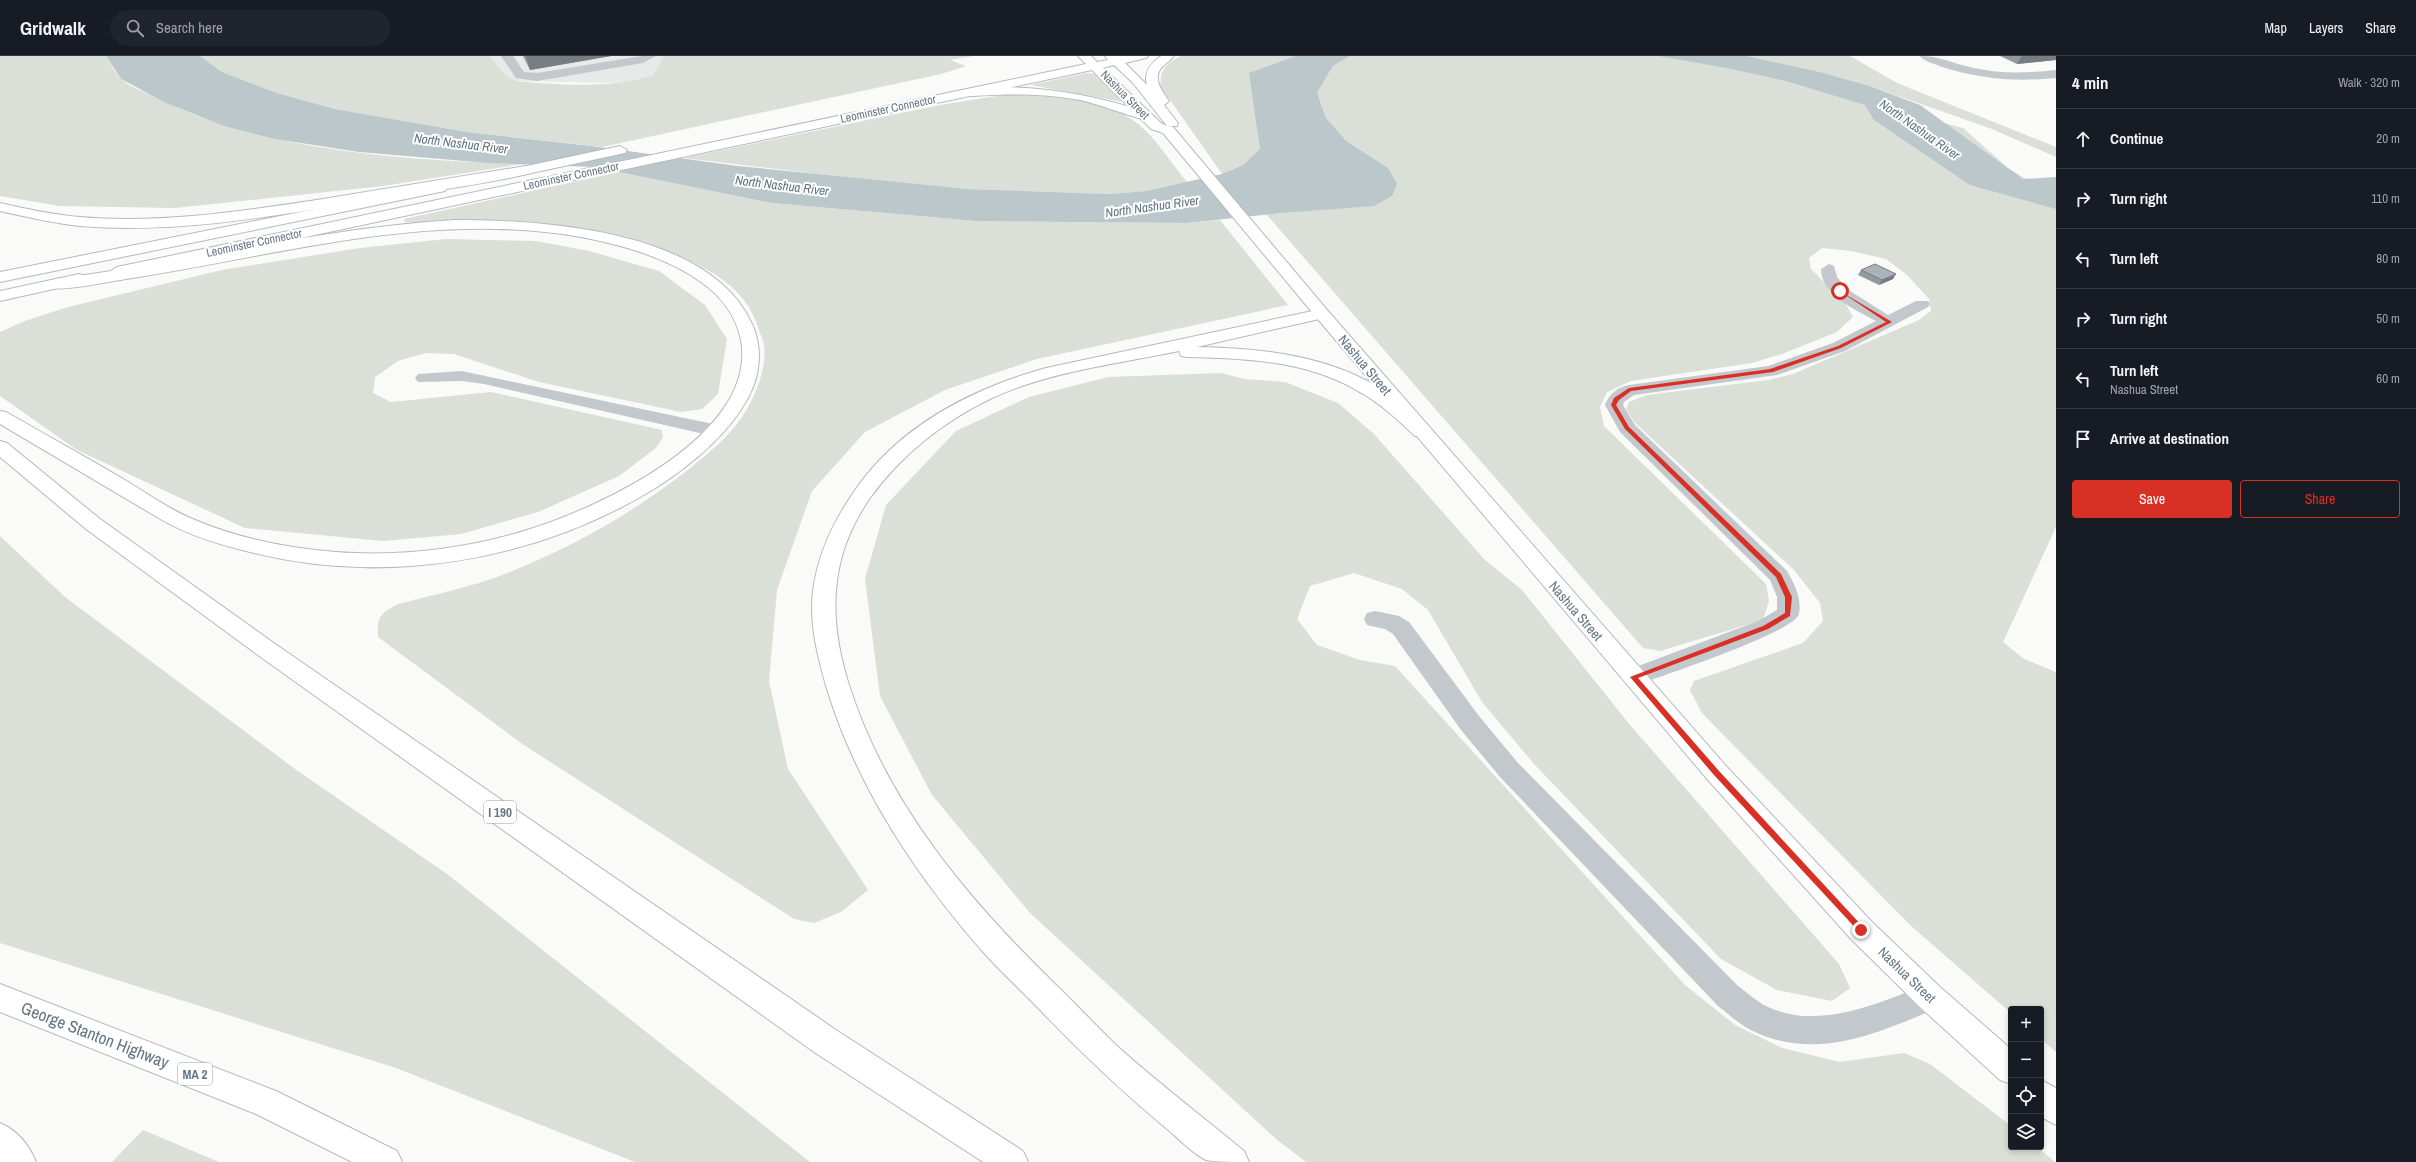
<!DOCTYPE html>
<meta charset="utf-8">
<style>
:root{--surface:#171b24;--page:#20242c;--text:#f1f3f6;--muted:#9ea1a6;--line:#363941;--accent:#d93025}
body{margin:0;font-family:"Archivo Narrow",sans-serif;background:var(--page);color:var(--text)}
.controls{position:absolute;right:12px;bottom:12px;display:grid;overflow:hidden;border-radius:4px;box-shadow:0 2px 6px #0003}
.controls button{width:36px;height:36px;display:grid;place-items:center;padding:0;border:0;border-bottom:1px solid var(--line);background:var(--surface);color:var(--text);font:20px sans-serif}
.stop{position:absolute;width:12px;height:12px;margin:-9px;border:3px solid #d93025;border-radius:50%;background:#fff}
.stop.end{background:#d93025;border-color:#fff;box-shadow:0 1px 4px #0008}
.list{margin:0;padding:0;list-style:none}
h2{display:flex;justify-content:space-between;align-items:center;height:52px;margin:0;padding:0 16px;font-size:17px}
h2 small{font-size:13px;font-weight:400;color:var(--muted)}
.list li{display:grid;grid-template-columns:26px 1fr auto;gap:12px;align-items:center;box-sizing:border-box;height:60px;padding:0 16px;border-top:1px solid var(--line)}
.list b{display:block;font-size:15px;white-space:nowrap}
.list p{margin:0;font-size:13px;white-space:nowrap;color:var(--muted)}
.list em{font-size:13px;font-style:normal;color:var(--muted)}
.actions{display:flex;gap:8px;padding:12px 16px}
.actions a{flex:1;padding:9px 0;border:1px solid var(--accent);border-radius:4px;text-align:center;font-size:14px;color:var(--accent)}
.actions .main{background:var(--accent);color:#fff}
.icon{flex:none;width:22px;height:22px;fill:none;stroke:currentColor;stroke-width:2;stroke-linecap:round;stroke-linejoin:round}
.map{position:relative;flex:none;width:2056px;height:1106px;overflow:hidden}
header{display:flex;align-items:center;gap:24px;box-sizing:border-box;height:56px;padding:0 20px;background:var(--surface);border-bottom:1px solid var(--line)}
header strong{font-size:19px}
nav{display:flex;gap:22px;margin-inline-start:auto;font-size:14px}
.search{width:280px;height:36px;background:var(--page);display:flex;align-items:center;gap:10px;box-sizing:border-box;padding:0 14px;border-radius:22px;color:var(--muted);font-size:15px}
main{display:flex}
aside{flex:1;background:var(--surface)}
.map>svg:first-child{display:block}
</style>
<header>
<strong>Gridwalk</strong>
<div class="search"><svg class="icon" aria-label="search" viewBox="0 0 24 24"><circle cx="10" cy="10" r="6"/><path d="M15 15l6 6"/></svg>Search here</div>
<nav><a>Map</a><a>Layers</a><a>Share</a></nav>
</header>
<main>
<div class="map">
<svg width="2056" height="1106" viewBox="0 0 2056 1106">
<rect width="100%" height="100%" fill="#fafaf8"/>
<!-- built -->
<polygon fill="#e8e9e9" points="490,0 664,0 653,19 637,25 615,27 516,25 505,19"/>
<!-- green -->
<g fill="#dadfd7">
<path d="M 0,0 L 106,0 C 110,7 115,17 121,23 C 128,30 143,35 153,40 C 258,95 405,104 522,108 L 383,130 L 175,152 L 60,150 L 0,140 Z"/>
<path d="M 200,0 L 490,0 L 505,19 L 516,25 C 559,29 613,33 653,19 L 664,0 L 973,0 L 950,4 L 966,10 L 941,18 L 602,91 L 467,76 L 335,53 L 277,37 L 222,16 Z"/>
<path d="M 1181,0 L 1296,0 L 1292,3 L 1258,73 L 1260,93 L 1243,109 L 1222,118 L 1161,31 C 1159,13 1167,7 1181,0 Z"/>
<polygon points="1350,0 1658,0 1719,6 1963,72 2008,112 2034,128 2056,134 2056,471 2003,586 2024,603 2056,616 2056,996 2041,983 2041,953 2011,953 2011,957 1910,869 1702,657 1690,634 1694,625 1803,587 1823,565 1820,547 1794,514 1635,367 1626,353 1629,346 1647,339 1768,324 1793,318 1919,264 1931,255 1929,243 1908,220 1886,203 1851,195 1822,192 1809,202 1811,213 1845,247 1853,261 1837,276 1782,298 1752,307 1631,325 1607,336 1600,351 1604,370 1766,528 1769,545 1763,564 1660,595 1643,592 1266,158 1281,157 1326,62 1317,37 1333,10"/>
<polygon points="1747,0 1850,0 1897,27 2056,91 2056,101 1992,73 1870,30 1820,16"/>
<polygon points="1087,17 1094,18 1124,46 1030,29"/>
<path d="M 1003,39 C 1051,39 1108,39 1145,74 C 1160,89 1173,109 1187,126 L 1146,135 L 1110,138 L 968,133 L 885,126 L 684,102 L 940,49 Z"/>
<path d="M 619,116 L 772,147 L 976,165 L 1187,167 L 1220,164 L 1288,249 L 1037,303 L 945,334 L 865,376 L 812,435 L 777,534 L 769,625 L 788,713 L 868,834 L 841,856 L 814,867 L 794,863 L 521,687 L 378,581 C 377,560 380,558 398,548 C 433,539 471,531 505,518 C 571,492 633,457 689,413 C 710,396 734,377 747,353 C 757,335 767,311 764,289 C 763,283 759,275 757,268 C 746,236 718,218 688,204 C 599,164 501,164 405,166 L 404,163 Z"/>
<polygon points="446,183 536,185 589,195 659,215 705,249 727,283 718,338 702,353 681,356 539,326 454,298 426,297 398,305 375,321 373,337 391,346 491,336 662,374 663,381 656,392 619,420 538,456 461,478 383,485 245,472 77,394 0,340 0,276 25,265 68,251 222,214 360,192"/>
<polygon points="1221,317 1244,323 1285,326 1338,347 1374,378 1484,503 1522,534 1630,669 1839,908 1850,932 1832,945 1777,934 1721,903 1534,708 1482,646 1428,554 1402,533 1354,517 1310,530 1297,563 1317,589 1360,604 1395,610 1685,929 1735,969 1782,992 1840,1006 1904,997 1930,1008 2011,1070 2011,1091 2037,1091 2055,1106 1306,1106 1276,1083 1030,857 932,739 880,640 865,523 886,449 956,375 1029,341 1108,321"/>
<polygon points="0,480 65,541 295,713 447,818 810,1106 635,1106 396,1012 0,887"/>
<polygon points="143,1074 219,1106 112,1106"/>
</g>
<!-- water -->
<g fill="#bbc7cb">
<polygon points="106,0 200,0 222,16 277,37 335,53 467,76 591,90 738,110 968,133 1110,138 1146,135 1222,118 1243,109 1260,93 1249,17 1296,0 1350,0 1333,10 1317,37 1326,62 1346,85 1388,112 1397,128 1392,140 1374,150 1281,157 1187,167 976,165 772,147 594,111 488,107 359,96 275,83 224,70 166,47 121,23"/>
<polygon points="1658,0 1747,0 1820,16 1870,30 1920,49 2023,123 2056,121 2056,153 1970,129 1874,64 1865,49 1786,25 1727,12"/>
</g>
<g fill="none" stroke-linecap="round" stroke-linejoin="round">
<defs>
<g id="major">
<path d="M 1078,0 L 1091,0 L 1097,6 L 1108,4 L 1105,0 L 1148,0 L 1146,2 L 1125,7 L 1147,29 C 1143,16 1151,7 1161,0 L 1174,0 C 1171,4 1166,7 1162,11 C 1152,22 1162,35 1169,45 L 1164,49 L 1178,67 L 1177,70 L 1169,70 L 1173,71 L 1328,255 L 1726,710 L 1871,865 L 1940,931 L 2011,993 L 2011,1028 L 2000,1024 L 1920,951 L 1851,883 L 1708,724 L 1316,261 L 1163,77 L 1151,73 L 1092,14 L 117,221 L 109,216 L 117,211 L 1086,8 ZM 1114,9 L 1133,27 L 1167,70 L 1161,67 L 1103,12 Z"/>
<polygon points="620,90 627,94 625,97 503,123 496,119 503,115"/>
<polygon points="440,128 445,129 447,132 445,135 0,226 0,216"/>
<polygon points="79,218 85,220 87,223 85,226 0,245 0,235"/>
<polygon points="2041,1024 2056,1032 2056,1069 2041,1061"/>
</g>
<g id="highway">
<path d="M 997,31 C 1050,31 1099,40 1149,57 L 1151,60 L 1145,64 C 1123,58 1102,49 1080,44 C 1044,37 1008,38 972,40 L 966,36 L 972,32 Z"/>
<path d="M 526,110 L 531,111 L 533,114 L 531,117 C 478,130 423,136 370,144 C 274,160 177,178 80,170 C 53,167 27,161 0,155 L 0,147 C 27,153 53,159 80,161 C 161,168 243,155 323,143 C 391,132 458,121 526,110 Z"/>
<path d="M 455,164 C 543,164 708,174 751,266 C 763,290 761,318 748,342 C 727,380 690,410 654,433 C 534,506 382,531 246,495 C 217,488 188,479 162,464 L 0,368 L 0,355 L 6,356 C 46,379 86,401 125,424 C 148,438 170,454 195,464 C 240,483 288,492 336,496 C 399,501 467,493 527,474 C 599,452 758,379 741,284 C 736,260 721,240 701,226 C 666,201 622,189 581,181 C 427,154 277,200 126,223 C 112,225 65,235 54,232 C 52,232 50,229 48,228 L 56,223 C 190,206 320,172 455,164 Z"/>
<path d="M 1322,253 L 1328,255 L 1330,258 L 1328,261 L 1197,291 C 1255,292 1319,298 1371,327 C 1392,339 1411,356 1429,372 L 1431,376 L 1429,380 L 1415,380 C 1398,364 1379,346 1358,335 C 1307,305 1245,302 1187,301 L 1181,300 L 1179,295 C 1117,308 1051,315 992,342 C 944,365 901,399 870,442 C 828,502 828,564 850,632 C 888,749 968,843 1055,928 C 1076,948 1096,970 1117,990 C 1158,1027 1202,1060 1244,1095 L 1249,1106 C 1237,1106 1216,1106 1206,1104 C 1192,1097 1179,1083 1167,1073 C 1123,1036 1082,998 1042,956 C 1023,936 1003,918 984,897 C 917,821 857,731 827,633 C 818,602 809,568 813,535 C 818,496 835,462 858,430 C 903,368 974,332 1046,312 Z"/>
<polygon points="0,385 7,387 100,463 278,590 836,974 1023,1095 1028,1106 983,1106 814,996 262,602 86,473 0,401"/>
<polygon points="0,928 276,1035 397,1095 402,1106 352,1106 256,1058 0,956"/>
<path d="M 0,1067 C 17,1074 29,1089 36,1106 L 0,1106 Z"/>
</g>
</defs>
<!-- major casing -->
<use href="#major" stroke="#b5babe" stroke-width="2"/>
<!-- highway casing -->
<use href="#highway" stroke="#b4b9bd" stroke-width="2"/>
<!-- minor -->
<g fill="#c3c8cc" fill-rule="evenodd">
<polygon points="501,0 513,0 524,16 537,17 642,0 656,0 643,7 537,25 516,22"/>
<path d="M 1920,0 C 1940,0 1954,8 1974,12 C 2001,18 2028,17 2056,14 L 2056,22 C 2017,26 1980,23 1942,11 C 1936,8 1924,6 1920,0 Z"/>
<path d="M 1829,208 L 1834,210 L 1837,221 L 1847,233 L 1888,259 L 1916,245 L 1928,245 L 1930,248 L 1928,251 L 1845,295 L 1777,319 L 1634,339 L 1624,346 L 1623,349 L 1635,369 L 1787,515 C 1794,527 1802,543 1799,558 C 1795,576 1657,622 1633,630 L 1625,627 L 1621,621 L 1625,615 L 1758,565 L 1777,554 L 1777,541 L 1770,524 L 1620,376 L 1605,349 C 1609,338 1618,331 1629,329 L 1768,310 L 1833,287 L 1876,265 C 1856,254 1822,240 1821,213 Z"/>
<polygon points="462,315 713,368 720,370 722,374 720,378 713,380 484,328 462,325 418,326 415,322 418,318"/>
<path d="M 1375,555 L 1399,560 L 1409,566 L 1479,660 L 1518,707 L 1738,930 C 1748,937 1757,946 1768,951 C 1821,975 1881,946 1930,927 L 1940,931 L 1945,941 L 1940,951 C 1878,977 1813,1008 1747,972 C 1737,966 1727,957 1718,950 L 1500,721 L 1461,674 L 1393,578 L 1385,573 L 1367,569 L 1364,563 L 1367,557 Z"/>
</g>
<!-- major -->
<use href="#major" fill="#fff" fill-rule="evenodd"/>
<!-- highway -->
<use href="#highway" fill="#fff" fill-rule="evenodd"/>
</g>
<!-- wall -->
<g fill="#929a9f">
<polygon points="523,0 611,0 530,14"/>
<polygon points="2000,0 2056,0 2056,4 2017,8"/>
<polygon points="1861,214 1893,223 1879,229 1858,219"/>
</g>
<!-- shaded-wall -->
<g fill="#777d82">
<polygon points="526,0 611,0 530,14"/>
<polygon points="2022,0 2056,0 2056,4 2017,8"/>
<polygon points="1896,218 1893,223 1879,229 1882,224"/>
</g>
<!-- building -->
<polygon fill="#aab3b9" stroke="#777d82" points="1875,208 1896,218 1882,224 1861,214"/>
<!-- route -->
<polygon fill="#d93025" points="1838,234 1892,266 1841,292 1773,316 1631,335 1619,344 1616,349 1629,371 1781,518 1792,541 1790,560 1768,573 1638,622 1719,715 1864,872 1864,877 1861,878 1714,719 1630,621 1763,570 1785,557 1785,541 1776,521 1625,373 1611,349 1614,342 1629,332 1770,313 1838,290 1886,266"/>
<g text-anchor="middle" stroke-width="4" stroke-linejoin="round" paint-order="stroke">
<!-- far-street labels -->
<g font-size="12" fill="#657683" stroke="#fff">
<text transform="translate(1125 39) rotate(45)" y="4">Nashua Street</text>
<text transform="translate(888 53) rotate(-12)" y="4">Leominster Connector</text>
<text transform="translate(571 120) rotate(-12)" y="4">Leominster Connector</text>
<text transform="translate(254 187) rotate(-12)" y="4">Leominster Connector</text>
</g>
<!-- far-water labels -->
<g font-size="13" font-style="italic" fill="#60757c" stroke="#fff">
<text transform="translate(1920 73) rotate(35)" y="5">North Nashua River</text>
<text transform="translate(461 87) rotate(7)" y="5">North Nashua River</text>
<text transform="translate(782 129) rotate(7)" y="5">North Nashua River</text>
<text transform="translate(1152 150) rotate(-8)" y="5">North Nashua River</text>
</g>
<!-- shield labels -->
<g fill="#fff" stroke="#939fa8" stroke-width="1">
<rect x="484" y="745" width="32" height="22" rx="3"/>
<rect x="178" y="1007" width="34" height="22" rx="3"/>
</g>
<g font-size="13" font-weight="bold" fill="#657683">
<text x="500" y="761">I 190</text>
<text x="195" y="1023">MA 2</text>
</g>
<!-- street labels -->
<g font-size="14" fill="#657683" stroke="#fff">
<text transform="translate(1365 309) rotate(50)" y="5">Nashua Street</text>
<text transform="translate(1576 555) rotate(49)" y="5">Nashua Street</text>
<text transform="translate(1907 919) rotate(44)" y="5">Nashua Street</text>
</g>
<!-- near-street labels -->
<g font-size="17" fill="#657683" stroke="#fff">
<text transform="translate(95 979) rotate(21)" y="6">George Stanton Highway</text>
</g>
</g>
</svg>
<div class="controls">
<button>+</button>
<button>−</button>
<button><svg class="icon" aria-label="locate" viewBox="0 0 24 24"><circle cx="12" cy="12" r="6"/><path d="M12 2v4M12 18v4M2 12h4M18 12h4"/></svg></button>
<button><svg class="icon" aria-label="layers" viewBox="0 0 24 24"><path d="M12 4l9 5-9 5-9-5zM3 14l9 5 9-5"/></svg></button>
</div>
<div class="stop" style="left:1840px;top:235px"></div>
<div class="stop end" style="left:1861px;top:874px"></div>
</div>
<aside>
<h2>4 min<small>Walk · 320 m</small></h2>
<ul class="list">
<li><svg class="icon" aria-label="ahead" viewBox="0 0 24 24"><path d="M12 20V5M6 11l6-6 6 6"/></svg><div><b>Continue</b></div><em>20 m</em></li>
<li><svg class="icon" aria-label="right" viewBox="0 0 24 24"><path d="M7 20v-9h11M14 6l5 5-5 5"/></svg><div><b>Turn right</b></div><em>110 m</em></li>
<li><svg class="icon" aria-label="left" viewBox="0 0 24 24"><path d="M17 20v-9H6M10 6l-5 5 5 5"/></svg><div><b>Turn left</b></div><em>80 m</em></li>
<li><svg class="icon" aria-label="right" viewBox="0 0 24 24"><path d="M7 20v-9h11M14 6l5 5-5 5"/></svg><div><b>Turn right</b></div><em>50 m</em></li>
<li><svg class="icon" aria-label="left" viewBox="0 0 24 24"><path d="M17 20v-9H6M10 6l-5 5 5 5"/></svg><div><b>Turn left</b><p>Nashua Street</p></div><em>60 m</em></li>
<li><svg class="icon" aria-label="arrive" viewBox="0 0 24 24"><path d="M6 21V4h12l-3 4 3 4H6"/></svg><div><b>Arrive at destination</b></div></li>
</ul>
<div class="actions"><a class="main">Save</a><a>Share</a></div>
</aside>
</main>
